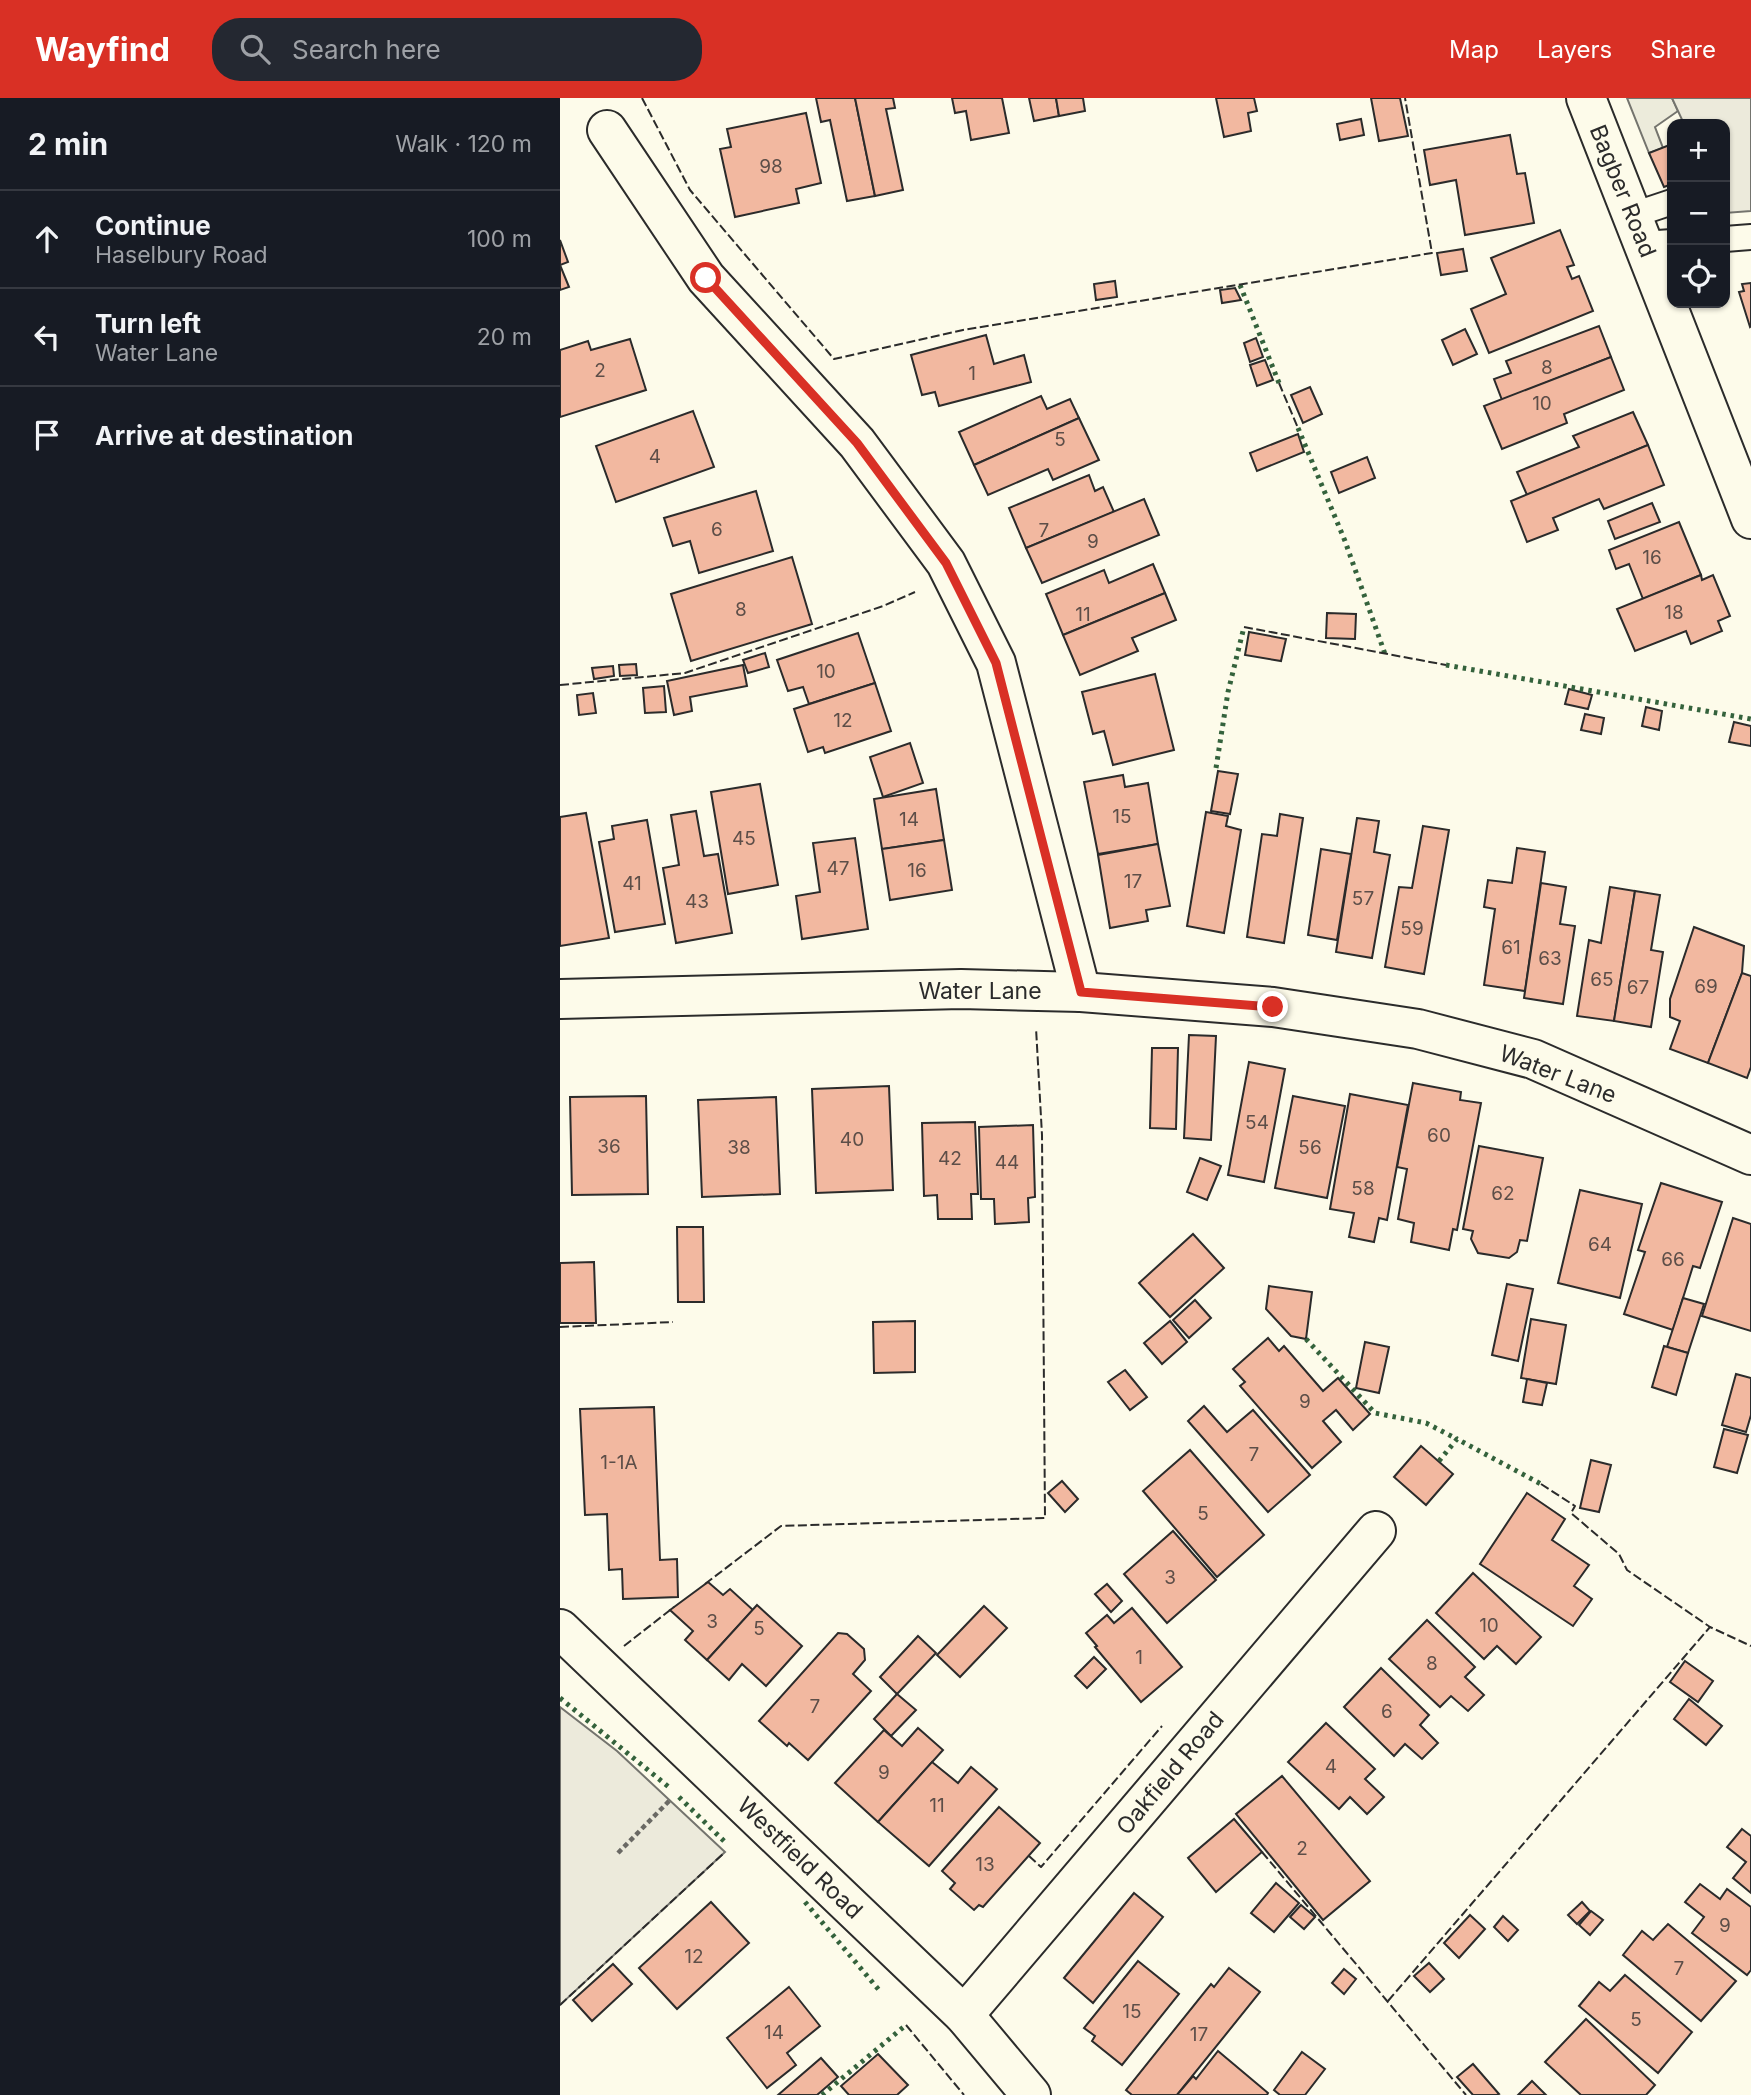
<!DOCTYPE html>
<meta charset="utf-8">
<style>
:root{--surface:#171b24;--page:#242831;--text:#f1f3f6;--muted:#9ea1a6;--line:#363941;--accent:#d93025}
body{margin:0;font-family:Inter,sans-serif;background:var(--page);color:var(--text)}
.controls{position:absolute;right:21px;top:21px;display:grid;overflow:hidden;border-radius:14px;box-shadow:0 2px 5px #0004}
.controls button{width:63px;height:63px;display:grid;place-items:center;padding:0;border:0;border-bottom:2px solid var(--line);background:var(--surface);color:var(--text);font:35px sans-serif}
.stop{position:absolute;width:21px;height:21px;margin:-16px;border:5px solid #d93025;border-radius:50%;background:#fff}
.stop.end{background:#d93025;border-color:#fff;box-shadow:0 2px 7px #0008}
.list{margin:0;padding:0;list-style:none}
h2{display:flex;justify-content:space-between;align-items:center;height:91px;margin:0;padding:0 28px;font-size:30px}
h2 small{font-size:23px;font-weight:400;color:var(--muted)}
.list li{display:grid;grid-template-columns:46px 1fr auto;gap:21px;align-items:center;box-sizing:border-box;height:98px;padding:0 28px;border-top:2px solid var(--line)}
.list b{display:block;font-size:26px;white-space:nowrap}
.list p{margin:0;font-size:23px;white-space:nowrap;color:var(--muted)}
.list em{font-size:23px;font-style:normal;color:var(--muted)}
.icon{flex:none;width:38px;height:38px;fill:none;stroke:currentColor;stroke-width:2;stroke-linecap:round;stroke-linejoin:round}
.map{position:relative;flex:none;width:1191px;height:1997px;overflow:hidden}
header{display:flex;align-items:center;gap:42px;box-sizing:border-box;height:98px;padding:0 35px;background:var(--accent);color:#fff}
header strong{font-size:33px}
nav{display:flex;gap:38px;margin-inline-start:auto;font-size:24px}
.search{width:490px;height:63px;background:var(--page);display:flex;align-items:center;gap:18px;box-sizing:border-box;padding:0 24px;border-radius:28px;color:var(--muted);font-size:26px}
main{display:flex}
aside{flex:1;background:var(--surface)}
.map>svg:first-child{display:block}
</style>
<header>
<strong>Wayfind</strong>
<div class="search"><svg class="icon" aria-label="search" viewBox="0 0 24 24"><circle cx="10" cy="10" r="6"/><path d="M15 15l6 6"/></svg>Search here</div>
<nav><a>Map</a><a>Layers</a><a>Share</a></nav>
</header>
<main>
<aside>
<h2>2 min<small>Walk · 120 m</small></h2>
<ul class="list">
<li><svg class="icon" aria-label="ahead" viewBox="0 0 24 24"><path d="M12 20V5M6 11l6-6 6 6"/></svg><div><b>Continue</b><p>Haselbury Road</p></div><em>100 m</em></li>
<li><svg class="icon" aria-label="left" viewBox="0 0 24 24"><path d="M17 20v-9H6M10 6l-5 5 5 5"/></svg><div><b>Turn left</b><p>Water Lane</p></div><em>20 m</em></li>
<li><svg class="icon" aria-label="arrive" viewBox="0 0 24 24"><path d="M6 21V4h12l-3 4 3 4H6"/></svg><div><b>Arrive at destination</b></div></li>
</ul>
</aside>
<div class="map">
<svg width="1191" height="1997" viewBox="0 0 1191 1997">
<rect width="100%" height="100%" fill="#fdfbea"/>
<!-- green -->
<polygon fill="#ecebdb" stroke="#74746e" stroke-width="2" points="1067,0 1112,0 1118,13 1095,29 1103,50 1089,55"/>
<!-- parking -->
<g fill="#eceadb" stroke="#74746e" stroke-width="2">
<polygon points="1112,0 1191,0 1191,113 1165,115 1165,26 1124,26"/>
<polygon points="0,1609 57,1653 165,1754 0,1907"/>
</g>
<!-- building -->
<g fill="#f2b8a0" stroke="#2b2b2b" stroke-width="2">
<polygon points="256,0 295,0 315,98 287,103 270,22 261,24"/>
<polygon points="295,0 333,0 335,10 326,11 343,92 315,98"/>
<polygon points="392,0 442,0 449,35 411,42 406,13 395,15"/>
<polygon points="469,0 496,0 499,18 474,23"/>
<polygon points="496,0 523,0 525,13 499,18"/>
<polygon points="656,0 694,0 697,13 688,15 691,33 664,39"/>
<polygon points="811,0 840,0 848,38 819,43"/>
<polygon points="246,15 261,85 236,91 239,105 175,119 160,51 171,49 167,31"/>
<polygon points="801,21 804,37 780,42 777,26"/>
<polygon points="950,37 957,76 965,75 974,125 905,137 896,82 870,87 864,52"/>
<polygon points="1112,46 1112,86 1104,89 1089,55"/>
<polygon points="1000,132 1014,167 1007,169 1012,181 1019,178 1033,213 929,255 911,211 946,196 931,160"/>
<polygon points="0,142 8,164 0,167 9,189 0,192"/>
<polygon points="903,151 907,173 881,177 877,155"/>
<polygon points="555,183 557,199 536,202 534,186"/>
<polygon points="1191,185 1191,228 1190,229 1179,194 1184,193 1182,186"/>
<polygon points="675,190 681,202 662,205 660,192"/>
<polygon points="1039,228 1051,259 942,302 934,281 951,275 946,263"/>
<polygon points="905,231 917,256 893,267 882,242"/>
<polygon points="426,237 434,266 464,257 471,284 379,308 375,294 362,297 351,257"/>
<polygon points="696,240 703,259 690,264 684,245"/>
<polygon points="70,241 86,292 0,319 0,252 28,243 31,252"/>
<polygon points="1051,259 1064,292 1004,316 1007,325 942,351 924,308"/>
<polygon points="705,262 713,282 697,288 690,267"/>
<polygon points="750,289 762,316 743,325 731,297"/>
<polygon points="481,298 487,311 510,301 519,320 414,367 399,334"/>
<polygon points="133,313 154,369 56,404 36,348"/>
<polygon points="1073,314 1088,347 967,397 957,374 1019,349 1013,338"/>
<polygon points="519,320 539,362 493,382 488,371 428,397 414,367"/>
<polygon points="738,336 744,354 697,373 690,355"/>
<polygon points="1088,347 1104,387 1044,411 1039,401 993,420 998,432 967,444 951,403"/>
<polygon points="807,359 815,380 779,395 771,374"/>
<polygon points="529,377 535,393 543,389 554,414 466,450 449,410"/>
<polygon points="196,393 213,453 139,475 130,443 113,448 104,420"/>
<polygon points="584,401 599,437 482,485 466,450"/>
<polygon points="1092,405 1100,424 1055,441 1048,423"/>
<polygon points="1119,424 1141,477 1083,501 1069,466 1056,471 1049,452"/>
<polygon points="232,459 252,526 131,563 111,496"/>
<polygon points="593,466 605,495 503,537 486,496 544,472 549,485"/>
<polygon points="1141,477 1142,482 1153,477 1170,518 1158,523 1162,533 1131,546 1126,533 1075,553 1057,511"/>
<polygon points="605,495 616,522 572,540 578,553 520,577 503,537"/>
<polygon points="767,515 796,516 795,541 766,540"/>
<polygon points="689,534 726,541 721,563 685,557"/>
<polygon points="298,535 315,585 249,606 243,589 228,593 217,562"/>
<polygon points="205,555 209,569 188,575 183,562"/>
<polygon points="76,566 77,577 60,578 59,567"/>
<polygon points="183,567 187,588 130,599 132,613 114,617 107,583"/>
<polygon points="53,568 54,578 34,581 32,570"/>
<polygon points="595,576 614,652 553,667 544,633 533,636 522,594"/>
<polygon points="315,585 331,633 265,655 263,649 248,654 234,611"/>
<polygon points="104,588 106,614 85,615 83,590"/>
<polygon points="1009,591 1032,597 1028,611 1005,606"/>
<polygon points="33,595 36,615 19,617 17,597"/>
<polygon points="1086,609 1102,613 1099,632 1082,628"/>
<polygon points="1025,616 1044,620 1041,636 1021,632"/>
<polygon points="1174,624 1191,628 1191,648 1169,644"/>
<polygon points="350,645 363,685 323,699 310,659"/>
<polygon points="658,673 678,676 670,716 651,713"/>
<polygon points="563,677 565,689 588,685 598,746 538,756 524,684"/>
<polygon points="200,686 218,787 168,796 151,694"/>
<polygon points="376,691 384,742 322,751 314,701"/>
<polygon points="136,713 144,758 158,756 172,835 116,845 103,770 119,767 111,717"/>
<polygon points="646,714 668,718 666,728 681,732 664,835 627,828"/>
<polygon points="26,715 49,840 0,848 0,719"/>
<polygon points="720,716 743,720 724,845 687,839 702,736 717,738"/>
<polygon points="797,720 819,723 814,754 830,757 812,860 776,854"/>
<polygon points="87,722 105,826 55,834 39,744 54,741 52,728"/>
<polygon points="863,728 889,732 864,876 825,869 839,789 852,790"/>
<polygon points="295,740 308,831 242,841 236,798 260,794 253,745"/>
<polygon points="384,742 392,792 330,802 322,751"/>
<polygon points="598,746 610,808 586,812 588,823 550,830 538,757"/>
<polygon points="957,750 985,754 965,893 924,887 935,811 924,809 928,782 952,785"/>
<polygon points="761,751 791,756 777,842 748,837"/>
<polygon points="981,785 1006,789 1000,826 1015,828 1003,906 964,900"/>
<polygon points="1050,789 1075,793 1054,923 1017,918 1029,842 1041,845"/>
<polygon points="1075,793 1100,797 1091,852 1103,854 1091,929 1054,923"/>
<polygon points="1134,829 1184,848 1182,875 1148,965 1110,951 1120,923 1110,919 1110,901"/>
<polygon points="1182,875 1191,878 1191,969 1187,980 1148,965"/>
<polygon points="629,937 656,938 651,1042 624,1040"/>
<polygon points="592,950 618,950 616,1031 590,1030"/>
<polygon points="689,964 725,971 704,1084 668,1077"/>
<polygon points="853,985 901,994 900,1002 921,1005 897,1132 893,1131 889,1152 851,1144 854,1125 838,1121 847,1071 837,1069"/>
<polygon points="329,988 333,1092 256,1095 252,991"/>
<polygon points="790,996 848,1007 827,1122 819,1120 814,1144 789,1139 794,1115 770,1111"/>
<polygon points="86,998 88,1096 12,1097 10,999"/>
<polygon points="733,998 785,1008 767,1100 715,1090"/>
<polygon points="216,999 220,1096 142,1099 138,1002"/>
<polygon points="415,1024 418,1096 411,1096 412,1121 378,1121 377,1097 364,1098 362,1025"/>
<polygon points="473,1027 475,1099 468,1100 469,1124 435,1126 434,1101 421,1101 419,1029"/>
<polygon points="919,1048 983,1060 967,1143 960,1142 957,1154 949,1160 918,1155 911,1141 913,1133 903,1131"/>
<polygon points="640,1060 661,1068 647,1102 627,1094"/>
<polygon points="1101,1085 1162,1104 1140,1170 1133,1168 1113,1232 1064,1216 1085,1154 1078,1152"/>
<polygon points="1020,1092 1082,1106 1060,1200 998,1185"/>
<polygon points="1173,1120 1191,1126 1191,1233 1142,1218"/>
<polygon points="117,1129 143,1129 144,1204 118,1204"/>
<polygon points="633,1136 664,1170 610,1219 579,1185"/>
<polygon points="34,1164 36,1225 0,1225 0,1165"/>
<polygon points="947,1186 973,1191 958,1263 932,1257"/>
<polygon points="709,1188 752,1194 746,1241 731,1238 706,1211"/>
<polygon points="1123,1200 1144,1206 1128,1255 1107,1249"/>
<polygon points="635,1202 651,1220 629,1240 613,1222"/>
<polygon points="971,1221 1006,1227 996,1286 961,1280"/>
<polygon points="355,1223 355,1274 314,1275 313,1224"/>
<polygon points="610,1223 627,1244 602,1266 584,1245"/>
<polygon points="708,1240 719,1253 724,1248 763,1293 778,1280 810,1316 793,1332 776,1312 763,1323 781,1344 752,1370 680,1288 685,1284 673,1271"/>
<polygon points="805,1244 829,1249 819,1295 796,1290"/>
<polygon points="1104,1248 1128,1255 1116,1297 1092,1289"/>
<polygon points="565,1272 587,1299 570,1312 548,1284"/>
<polygon points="1176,1276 1191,1280 1191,1317 1186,1334 1162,1327"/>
<polygon points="967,1281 987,1285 982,1307 963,1304"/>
<polygon points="644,1308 667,1334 693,1312 750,1377 708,1414 628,1323"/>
<polygon points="94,1309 100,1462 117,1461 118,1499 63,1501 62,1471 49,1472 47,1416 25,1417 20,1311"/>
<polygon points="1164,1331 1188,1337 1177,1375 1154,1369"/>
<polygon points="861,1348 893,1376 866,1407 834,1379"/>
<polygon points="630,1352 704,1437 657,1479 583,1393"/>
<polygon points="1031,1362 1051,1367 1039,1414 1020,1410"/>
<polygon points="502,1383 518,1401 505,1414 488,1395"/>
<polygon points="967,1395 1005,1421 992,1442 1029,1467 1014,1488 1032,1501 1013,1528 920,1466"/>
<polygon points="613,1433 656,1482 607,1525 564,1476"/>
<polygon points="913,1475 981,1539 956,1566 937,1548 924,1561 876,1515"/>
<polygon points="148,1484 163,1497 170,1491 193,1512 147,1562 125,1542 133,1533 110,1512"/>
<polygon points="547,1486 562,1503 551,1514 535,1496"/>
<polygon points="197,1507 242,1548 206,1588 182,1566 169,1582 147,1562"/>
<polygon points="424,1508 447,1530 400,1579 377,1557"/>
<polygon points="572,1510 622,1569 581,1604 535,1549 537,1548 526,1535 547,1517 554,1525"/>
<polygon points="867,1522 915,1569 905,1579 924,1597 908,1613 891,1598 880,1609 829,1561"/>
<polygon points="278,1535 287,1536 304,1551 305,1562 293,1576 311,1593 248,1662 229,1645 227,1648 199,1623"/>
<polygon points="358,1538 376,1555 337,1596 320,1579"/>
<polygon points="534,1559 546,1571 527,1590 515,1578"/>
<polygon points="1125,1563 1153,1583 1138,1604 1110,1584"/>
<polygon points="821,1570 869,1617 860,1627 878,1645 862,1661 845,1646 834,1658 784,1609"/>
<polygon points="337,1596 356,1612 331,1638 314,1621"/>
<polygon points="1129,1601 1162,1628 1146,1647 1114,1621"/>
<polygon points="766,1625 815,1671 805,1681 824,1699 807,1716 790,1699 779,1711 728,1664"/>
<polygon points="358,1630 383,1652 318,1724 275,1685 324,1632 342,1648"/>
<polygon points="372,1664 398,1685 411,1669 437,1691 369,1768 318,1724"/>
<polygon points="722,1678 810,1783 763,1822 676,1716"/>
<polygon points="439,1709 480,1745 423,1809 419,1807 414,1812 390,1791 395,1785 382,1773"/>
<polygon points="674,1721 702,1754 656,1794 628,1760"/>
<polygon points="1182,1731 1191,1738 1191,1795 1173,1780 1186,1764 1167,1749"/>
<polygon points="716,1785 739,1805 714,1834 691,1815"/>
<polygon points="1140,1786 1160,1801 1167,1791 1191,1809 1191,1872 1187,1877 1132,1835 1144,1819 1125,1804"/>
<polygon points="574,1795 603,1819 533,1905 504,1880"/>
<polygon points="151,1804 189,1845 117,1911 79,1870"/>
<polygon points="1022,1804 1030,1813 1017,1826 1008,1817"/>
<polygon points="741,1807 755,1819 744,1831 730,1819"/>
<polygon points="1031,1813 1043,1822 1030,1837 1019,1827"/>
<polygon points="910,1817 925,1831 899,1860 884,1845"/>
<polygon points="943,1818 958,1832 948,1843 934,1829"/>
<polygon points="1108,1826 1176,1883 1141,1923 1063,1857 1082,1833 1093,1842"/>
<polygon points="578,1863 619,1896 562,1967 532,1943 535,1938 524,1930"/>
<polygon points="869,1865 884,1881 870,1894 854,1878"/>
<polygon points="53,1866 72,1886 32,1923 13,1902"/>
<polygon points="669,1870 700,1894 617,1997 572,1997 566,1992 651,1886 654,1889"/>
<polygon points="784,1871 796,1881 784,1896 772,1885"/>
<polygon points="1065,1877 1132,1934 1098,1975 1019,1908 1039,1884 1050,1893"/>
<polygon points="229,1889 260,1928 227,1955 236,1967 207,1990 167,1940"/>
<polygon points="1026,1921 1095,1987 1086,1997 1021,1997 985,1964"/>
<polygon points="658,1953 708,1995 707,1997 617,1997 633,1978 636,1981"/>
<polygon points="742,1954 765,1971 745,1997 720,1997 714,1992"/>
<polygon points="318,1956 348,1987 337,1997 289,1997 281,1988"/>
<polygon points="261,1960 278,1979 257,1997 218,1997"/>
<polygon points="913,1966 939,1996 937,1997 913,1997 897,1979"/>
<polygon points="972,1983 986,1997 958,1997"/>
</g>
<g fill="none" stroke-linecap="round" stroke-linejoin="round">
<defs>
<g id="lane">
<polyline points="1073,117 1112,104"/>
<polyline points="1165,141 1191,139"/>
<polyline points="1084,146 1112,144"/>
</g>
<g id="street">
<polyline points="1026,0 1191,421"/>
<polyline points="47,32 146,180 297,345 386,465 436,565 521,894"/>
<polyline points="0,1531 404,1917 471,1997"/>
<polyline points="404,1917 816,1433"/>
</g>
<polyline id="secondary" points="0,901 401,891 521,894 713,909 858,931 973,961 1191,1057"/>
</defs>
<!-- lane casing -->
<use href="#lane" stroke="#2b2b2b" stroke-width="28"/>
<!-- street casing -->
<use href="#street" stroke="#2b2b2b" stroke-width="42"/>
<!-- secondary casing -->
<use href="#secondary" stroke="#2b2b2b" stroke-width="42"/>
<!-- path -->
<polyline stroke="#6a6964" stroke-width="4.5" stroke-dasharray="5 3.5" stroke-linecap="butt" points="58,1755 111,1701"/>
<!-- lane -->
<use href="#lane" stroke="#fdfbea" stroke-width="24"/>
<!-- street -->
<use href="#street" stroke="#fdfbea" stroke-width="38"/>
<!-- secondary -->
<use href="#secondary" stroke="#fdfbea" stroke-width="38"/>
<!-- hedge -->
<g stroke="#34623c" stroke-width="5" stroke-dasharray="3.5 5" stroke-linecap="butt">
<polyline points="680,187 719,285"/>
<polyline points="738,330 785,443 825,556"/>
<polyline points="886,567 1191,621"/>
<polyline points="656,670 668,594 684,529"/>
<polyline points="746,1241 815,1315 866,1325 897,1341"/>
<polyline points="879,1363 897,1341 981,1386"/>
<polyline points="0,1600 110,1690"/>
<polyline points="119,1699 167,1746"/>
<polyline points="245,1804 319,1892"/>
<polyline points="262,1997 346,1927"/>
</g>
<!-- fence -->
<g stroke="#2b2b2b" stroke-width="2" stroke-dasharray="9 3.5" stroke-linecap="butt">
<polyline points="82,0 130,92 274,261 403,232 872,155 845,0"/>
<polyline points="719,285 738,330"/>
<polyline points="684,529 886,567"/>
<polyline points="0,587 125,575 323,508 355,494"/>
<polyline points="0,1229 113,1224"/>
<polyline points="981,1386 1015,1408 1011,1415 1059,1456 1067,1472 1150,1529"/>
<polyline points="145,1486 221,1428 485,1420 482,1037 476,930"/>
<polyline points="64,1548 114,1509"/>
<polyline points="702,1754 906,1997"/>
<polyline points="469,1758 481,1769 602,1628"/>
<polyline points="828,1903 1150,1529 1191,1548"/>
<polyline points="0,1907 165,1754"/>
<polyline points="346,1927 404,1997"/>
</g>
</g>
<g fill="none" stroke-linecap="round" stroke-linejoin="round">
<!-- route -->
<polyline stroke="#d93025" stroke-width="9" points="146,180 297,345 386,465 436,565 521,894 713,909"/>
</g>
<g text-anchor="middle" stroke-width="5" stroke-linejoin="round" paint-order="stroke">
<!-- number labels -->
<g font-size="19" fill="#5d4e48">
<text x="211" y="75">98</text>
<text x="987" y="276">8</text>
<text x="40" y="279">2</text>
<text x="412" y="282">1</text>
<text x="982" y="312">10</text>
<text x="500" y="348">5</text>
<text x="95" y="365">4</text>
<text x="157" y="438">6</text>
<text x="484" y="439">7</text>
<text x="533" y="450">9</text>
<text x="1092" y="466">16</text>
<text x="181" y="518">8</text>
<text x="1114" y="521">18</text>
<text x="523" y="523">11</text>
<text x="266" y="580">10</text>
<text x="283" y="629">12</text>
<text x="562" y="725">15</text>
<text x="349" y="728">14</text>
<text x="184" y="747">45</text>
<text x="278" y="777">47</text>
<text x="357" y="779">16</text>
<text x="573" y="790">17</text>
<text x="72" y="792">41</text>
<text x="803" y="807">57</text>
<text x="137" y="810">43</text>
<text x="852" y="837">59</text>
<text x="951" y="856">61</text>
<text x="990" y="867">63</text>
<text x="1042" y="888">65</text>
<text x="1146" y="895">69</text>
<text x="1078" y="896">67</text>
<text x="697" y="1031">54</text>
<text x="879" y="1044">60</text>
<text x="292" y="1048">40</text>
<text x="49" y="1055">36</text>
<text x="179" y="1056">38</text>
<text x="750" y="1056">56</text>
<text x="390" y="1067">42</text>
<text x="447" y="1071">44</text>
<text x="803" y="1097">58</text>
<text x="943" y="1102">62</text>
<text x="1040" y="1153">64</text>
<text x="1113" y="1168">66</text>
<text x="745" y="1310">9</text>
<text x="694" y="1363">7</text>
<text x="59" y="1371">1-1A</text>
<text x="643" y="1422">5</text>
<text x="610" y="1486">3</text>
<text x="152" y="1530">3</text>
<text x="929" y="1534">10</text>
<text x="199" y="1537">5</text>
<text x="579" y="1566">1</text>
<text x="872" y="1572">8</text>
<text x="255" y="1615">7</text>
<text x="827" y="1620">6</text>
<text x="771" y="1675">4</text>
<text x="324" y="1681">9</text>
<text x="377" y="1714">11</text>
<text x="742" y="1757">2</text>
<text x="425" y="1773">13</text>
<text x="1165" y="1834">9</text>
<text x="134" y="1865">12</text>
<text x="1119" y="1877">7</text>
<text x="572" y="1920">15</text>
<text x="1076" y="1928">5</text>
<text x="214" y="1941">14</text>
<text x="639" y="1943">17</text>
</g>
<!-- street labels -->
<g font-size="23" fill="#2b2b2b" stroke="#fdfbea">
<text transform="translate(1063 93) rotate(68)" y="8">Bagber Road</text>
<text x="420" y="901">Water Lane</text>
<text transform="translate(998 976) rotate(21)" y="8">Water Lane</text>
<text transform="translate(610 1675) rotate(-50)" y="8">Oakfield Road</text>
<text transform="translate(240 1760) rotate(44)" y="8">Westfield Road</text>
</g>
</g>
</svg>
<div class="controls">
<button>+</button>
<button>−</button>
<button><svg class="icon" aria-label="locate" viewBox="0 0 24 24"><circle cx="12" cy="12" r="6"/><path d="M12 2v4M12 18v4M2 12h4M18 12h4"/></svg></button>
</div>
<div class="stop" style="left:146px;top:180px"></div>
<div class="stop end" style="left:713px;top:909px"></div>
</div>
</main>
